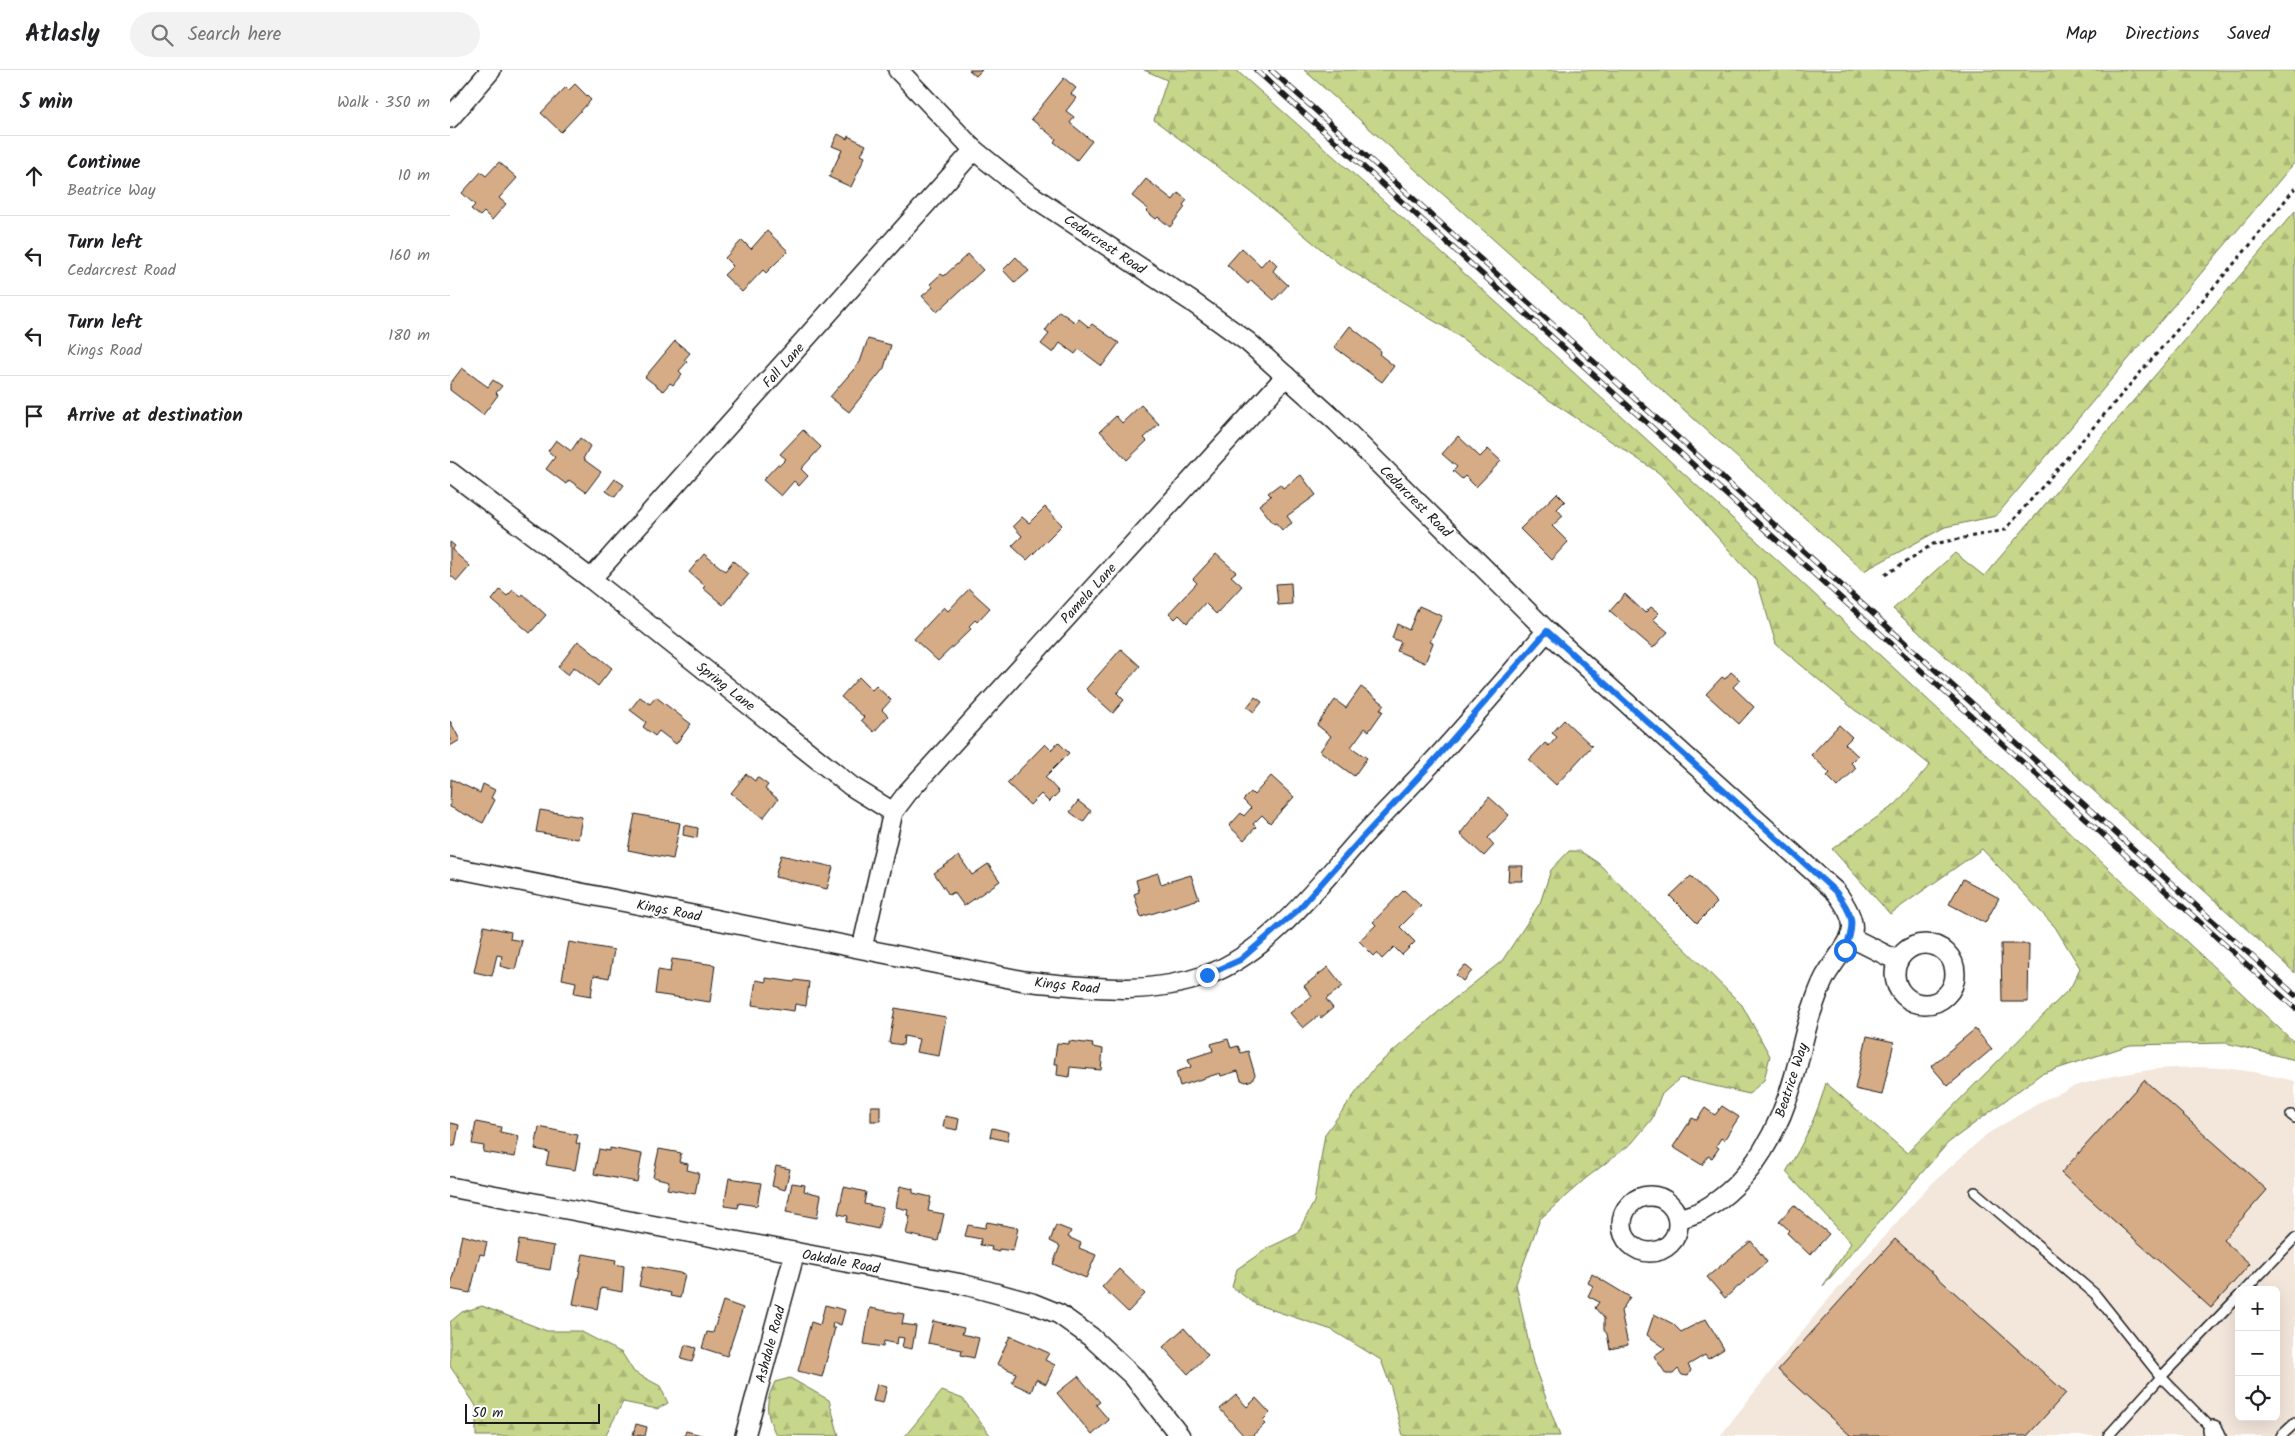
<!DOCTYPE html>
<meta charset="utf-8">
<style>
:root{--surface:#fff;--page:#f2f2f2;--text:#202124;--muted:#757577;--line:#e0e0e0}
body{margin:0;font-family:Kalam,sans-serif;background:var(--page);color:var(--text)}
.controls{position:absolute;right:15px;bottom:15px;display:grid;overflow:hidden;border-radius:8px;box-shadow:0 5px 20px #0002}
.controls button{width:45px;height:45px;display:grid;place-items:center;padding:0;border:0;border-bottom:1px solid var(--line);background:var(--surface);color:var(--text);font:25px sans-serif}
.scale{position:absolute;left:15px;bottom:12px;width:135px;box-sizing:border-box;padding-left:5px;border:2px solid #1c1c1c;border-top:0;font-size:14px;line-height:18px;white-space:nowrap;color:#1c1c1c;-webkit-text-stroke:4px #fff;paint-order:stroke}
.stop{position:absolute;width:15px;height:15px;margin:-11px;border:4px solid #1a73e8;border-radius:50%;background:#fff}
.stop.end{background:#1a73e8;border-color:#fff;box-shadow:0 1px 5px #0008}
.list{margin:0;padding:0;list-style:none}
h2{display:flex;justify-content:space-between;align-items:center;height:65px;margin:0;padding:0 20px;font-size:21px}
h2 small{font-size:16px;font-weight:400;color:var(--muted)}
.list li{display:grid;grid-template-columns:32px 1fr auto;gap:15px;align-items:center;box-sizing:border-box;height:80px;padding:0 20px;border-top:1px solid var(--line)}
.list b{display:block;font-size:19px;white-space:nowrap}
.list p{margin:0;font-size:16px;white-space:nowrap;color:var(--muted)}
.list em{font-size:16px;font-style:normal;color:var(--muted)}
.icon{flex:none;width:28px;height:28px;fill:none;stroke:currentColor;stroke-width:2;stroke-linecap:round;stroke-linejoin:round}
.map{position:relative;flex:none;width:1845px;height:1366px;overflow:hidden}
header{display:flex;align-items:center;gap:30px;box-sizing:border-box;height:70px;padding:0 25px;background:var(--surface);border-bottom:1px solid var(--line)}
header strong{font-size:24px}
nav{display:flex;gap:28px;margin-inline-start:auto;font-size:18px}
.search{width:350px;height:45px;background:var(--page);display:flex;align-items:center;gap:12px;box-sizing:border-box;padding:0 18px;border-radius:28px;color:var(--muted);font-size:19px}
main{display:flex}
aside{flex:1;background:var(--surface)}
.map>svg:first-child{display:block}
</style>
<header>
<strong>Atlasly</strong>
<div class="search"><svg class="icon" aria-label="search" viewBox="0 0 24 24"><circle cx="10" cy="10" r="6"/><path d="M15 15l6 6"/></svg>Search here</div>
<nav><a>Map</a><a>Directions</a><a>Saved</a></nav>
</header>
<main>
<aside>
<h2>5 min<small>Walk · 350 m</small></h2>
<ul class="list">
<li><svg class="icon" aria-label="ahead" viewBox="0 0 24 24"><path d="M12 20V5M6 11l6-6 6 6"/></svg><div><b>Continue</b><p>Beatrice Way</p></div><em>10 m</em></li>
<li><svg class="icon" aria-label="left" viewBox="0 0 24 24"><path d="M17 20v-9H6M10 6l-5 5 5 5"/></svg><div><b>Turn left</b><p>Cedarcrest Road</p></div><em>160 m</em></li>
<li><svg class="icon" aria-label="left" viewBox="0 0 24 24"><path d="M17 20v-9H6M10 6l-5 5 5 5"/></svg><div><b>Turn left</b><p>Kings Road</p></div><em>180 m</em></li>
<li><svg class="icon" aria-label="arrive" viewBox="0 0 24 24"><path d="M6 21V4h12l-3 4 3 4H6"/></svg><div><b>Arrive at destination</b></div></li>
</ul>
</aside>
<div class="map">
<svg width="1845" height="1366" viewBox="0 0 1845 1366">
<defs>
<pattern id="forest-firs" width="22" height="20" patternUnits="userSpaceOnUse" patternTransform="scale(1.25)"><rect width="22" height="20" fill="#c6d68a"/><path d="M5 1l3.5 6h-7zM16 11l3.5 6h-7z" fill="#aab776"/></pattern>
</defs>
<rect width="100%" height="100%" fill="#fff"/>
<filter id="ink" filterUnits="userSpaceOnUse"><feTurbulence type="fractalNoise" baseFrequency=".02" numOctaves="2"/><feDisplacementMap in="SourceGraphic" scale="10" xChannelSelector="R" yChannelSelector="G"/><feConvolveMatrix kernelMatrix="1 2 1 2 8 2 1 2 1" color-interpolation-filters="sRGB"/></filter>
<g filter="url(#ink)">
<!-- built -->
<path fill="#f3e6db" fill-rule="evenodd" d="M 1747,997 L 1774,998 L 1804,1002 L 1845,1011 L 1845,1366 L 1270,1366 L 1369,1240 L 1477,1118 L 1537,1064 L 1594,1030 L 1625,1016 L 1663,1006 L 1706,999 ZM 1789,1220 L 1826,1220 L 1826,1347 L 1789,1347 Z"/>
<!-- forest -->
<g fill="url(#forest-firs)" stroke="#717953">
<path d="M 694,0 L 786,0 C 1146,316 1495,646 1845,973 L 1845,990 L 1776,973 L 1680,975 L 1591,1004 L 1498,1073 L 1373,1216 L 1401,1173 L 1336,1102 C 1354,1073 1367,1045 1376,1013 L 1457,1083 L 1621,917 L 1630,898 L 1605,857 L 1532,779 L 1440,844 L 1382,779 L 1446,734 L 1480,695 L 1439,662 L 1406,641 L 1326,574 L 1307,511 L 1209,403 L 1099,330 L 1004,263 L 888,193 L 804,124 L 704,50 L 717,10 Z"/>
<polygon points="854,0 1845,0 1845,92 1546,446 1495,457 1414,501"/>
<polygon points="1845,141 1845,903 1443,539 1505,483 1534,506"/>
<polygon points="1119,781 1130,781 1148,793 1292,935 1320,986 1314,1010 1299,1024 1230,1008 1211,1025 1202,1049 1182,1073 1135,1109 1090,1149 1066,1214 1083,1293 1110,1366 953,1366 941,1317 931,1290 882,1260 805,1234 782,1217 787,1199 818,1178 847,1164 864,1132 875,1064 925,997 995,936 1052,891 1090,833 1101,800"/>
<polygon points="32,1236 97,1261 130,1261 172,1283 184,1302 210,1316 218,1333 207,1339 173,1332 155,1366 26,1366 26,1336 0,1296 0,1252 12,1242"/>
<path d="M 340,1308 L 379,1330 L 389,1366 L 326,1365 C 316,1344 314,1334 325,1312 Z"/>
<polygon points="492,1321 513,1329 541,1366 455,1366"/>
</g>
<!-- building -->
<g fill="#d6ac87" stroke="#1c1c1c">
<polygon points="519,0 532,0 526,6"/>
<polygon points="614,8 626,18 621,24 626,28 616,41 624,47 620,53 642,71 627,90 604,72 606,69 581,49"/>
<polygon points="125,14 141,30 111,62 91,43 116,17 119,20"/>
<polygon points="388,64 397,69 398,66 416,75 411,85 415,87 401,117 379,107 392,80 382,76"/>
<polygon points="49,92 67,108 49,128 56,134 42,150 34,142 30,146 21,139 25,135 12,123 31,102 36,106"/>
<polygon points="696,109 723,130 728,123 737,130 733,135 735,137 720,157 708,147 706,149 696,141 698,139 682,126"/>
<polygon points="317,161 338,181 316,203 313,200 292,222 274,205 283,196 275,188 292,170 301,179"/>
<polygon points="792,178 811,196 819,187 827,195 823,201 838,215 824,230 801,210 798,214 777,195"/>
<polygon points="518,184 533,200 487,242 472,226 483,217 480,214 491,204 494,206"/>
<polygon points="566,187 579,201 565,213 553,200"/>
<polygon points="609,241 626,253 629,249 639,257 642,254 669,273 652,296 629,279 625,284 610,273 603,283 591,274 599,264 595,261"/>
<polygon points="900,256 931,281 929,284 944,296 932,312 884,277"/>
<polygon points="418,269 441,275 434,298 399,342 380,327 410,292"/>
<polygon points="225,271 240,283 234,290 237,292 229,301 232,304 223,315 220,313 213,321 195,307"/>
<polygon points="12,298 38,317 43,310 52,316 46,323 48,325 33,345 0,320 0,314"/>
<polygon points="691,335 709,354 694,368 697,371 677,390 650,361 666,346 672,353"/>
<polygon points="353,360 371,377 351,399 358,406 349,416 344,411 331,426 313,410 328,394 330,395 336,389 330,384"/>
<polygon points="1008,366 1030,387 1038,379 1051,391 1026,417 1015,406 1012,409 1003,401 1007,397 992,384"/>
<polygon points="130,368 140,376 133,389 151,402 136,422 119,410 116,414 96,399 105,387 98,381 106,370 121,381"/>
<polygon points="851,405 866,425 837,446 842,453 832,460 826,453 824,454 809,435 821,426 818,423 830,414 833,418"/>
<polygon points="165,409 174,415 165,427 156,421"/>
<polygon points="1107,423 1115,431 1107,439 1113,446 1102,456 1118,472 1101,490 1070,459"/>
<polygon points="595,437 612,455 577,490 562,476 572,466 563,456 572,447 579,453"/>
<polygon points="0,472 5,476 2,480 20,496 7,511 0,505"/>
<polygon points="254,484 275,501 283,491 299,504 273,535 253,518 255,516 239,502"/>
<polygon points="766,484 786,502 781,506 792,516 766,544 755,533 737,553 729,545 725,549 719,543 747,513 743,509"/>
<polygon points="841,513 842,534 828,535 826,514"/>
<polygon points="519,519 540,538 527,552 525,550 519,556 521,559 488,591 464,569 494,537 498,541"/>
<polygon points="50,520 57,526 63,520 71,527 73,524 96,545 80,563 42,530"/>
<polygon points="1175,524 1195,543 1201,537 1209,543 1203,549 1218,562 1203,578 1160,541"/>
<polygon points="969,536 992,546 980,572 983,573 975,593 947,581 951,572 942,568 947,554 959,560"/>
<polygon points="128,571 162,598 148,616 124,597 118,605 108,597"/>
<polygon points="671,579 690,596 667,623 674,630 663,643 636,619"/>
<polygon points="1281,602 1290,610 1283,617 1304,637 1289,654 1256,624 1272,607 1275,609"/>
<polygon points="409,607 422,620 426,616 441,630 432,640 438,646 424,662 411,650 414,647 391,627"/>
<polygon points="911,617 934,634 930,639 933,641 919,661 915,658 901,677 917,688 904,706 870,681 881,666 867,655 885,630 896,638"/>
<polygon points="190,627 200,634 206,627 241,654 226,674 209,661 205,666 193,657 196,652 180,640"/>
<polygon points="805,627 812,632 804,642 797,637"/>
<polygon points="1114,650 1142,676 1106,715 1079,690 1095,673 1099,676 1107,667 1102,663"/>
<polygon points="0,651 10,670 0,676"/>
<polygon points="1389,655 1402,667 1395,674 1408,686 1401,693 1406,698 1388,717 1377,706 1380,703 1361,685"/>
<polygon points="608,672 619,683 595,707 609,722 599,732 591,724 580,735 557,713 595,674 601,680"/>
<polygon points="296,704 305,711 307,707 318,715 315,719 328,729 313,748 281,723"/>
<polygon points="821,706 844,727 820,753 812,745 803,754 806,757 794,770 779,756 791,743 794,746 801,738 793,730 801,722 804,725"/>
<polygon points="1,709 30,723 33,714 45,720 41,728 45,730 33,753 0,737"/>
<polygon points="1039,727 1059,745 1038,768 1044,775 1034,786 1010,764"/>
<polygon points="628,731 641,741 633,752 620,742"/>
<polygon points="90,740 132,747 128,769 86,762"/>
<polygon points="185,744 230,753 223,789 178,780"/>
<polygon points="234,755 248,758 247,768 233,765"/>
<polygon points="331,785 383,797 377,819 325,807"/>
<polygon points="509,786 522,805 538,794 550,811 514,836 504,822 499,825 484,803"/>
<polygon points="1059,796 1073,796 1072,811 1058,811"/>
<polygon points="708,803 711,814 741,805 749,829 691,847 684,824 689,822 686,810"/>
<polygon points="1241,806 1267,833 1247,853 1220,826"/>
<polygon points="1513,809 1549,828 1535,853 1499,834"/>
<polygon points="954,820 971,836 950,857 965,872 952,885 944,877 932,889 927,883 924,886 909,871 926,855 923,852"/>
<polygon points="34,856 61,862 60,869 72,871 65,900 50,896 52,886 47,885 42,906 24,902"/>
<polygon points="119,872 164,880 159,908 144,905 141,926 124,923 126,912 112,909"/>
<polygon points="1551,874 1579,874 1578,932 1552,932"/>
<polygon points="222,889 265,895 260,932 205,924 208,900 220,902"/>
<polygon points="1015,895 1022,901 1013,911 1006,905"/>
<polygon points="878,897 893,916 876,929 883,938 871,948 869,945 853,958 840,943 862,926 854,916"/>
<polygon points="316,908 344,912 345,910 359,912 356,936 345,934 344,941 302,935 306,910 316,912"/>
<polygon points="445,938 496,947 489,986 466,982 469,969 454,966 453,975 439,973"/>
<polygon points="1525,959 1542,979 1498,1016 1481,996"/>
<polygon points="1417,966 1444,972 1432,1025 1405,1019"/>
<polygon points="778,969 781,978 788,976 791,983 798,981 805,1005 802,1010 796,1012 791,1010 788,1001 771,1006 770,1003 730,1016 726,1002 741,997 738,989 763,981 761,974"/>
<polygon points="619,971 643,974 642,977 653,979 651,1000 620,997 619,1007 607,1005 608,994 604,994 607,973 619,974"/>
<polygon points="1694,1010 1817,1120 1773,1170 1800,1194 1761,1238 1611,1103"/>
<rect x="421" y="1036" width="9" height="15"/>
<polygon points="1272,1036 1289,1047 1274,1070 1271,1068 1266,1076 1269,1078 1262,1088 1258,1086 1252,1095 1223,1077 1242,1048 1247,1050 1255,1038 1265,1045"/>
<polygon points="495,1046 509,1049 507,1060 493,1057"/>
<polygon points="26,1052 51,1057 50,1062 69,1066 65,1087 33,1082 34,1076 22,1074"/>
<polygon points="0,1053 9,1055 5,1076 0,1076"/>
<polygon points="89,1057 128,1065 126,1073 130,1074 125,1100 96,1095 99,1082 85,1079"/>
<polygon points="542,1058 559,1062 557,1071 540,1067"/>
<polygon points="160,1078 192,1084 187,1112 144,1104 149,1079 160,1081"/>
<polygon points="209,1079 231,1083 229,1092 238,1094 237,1100 249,1103 245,1124 217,1119 219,1111 203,1107"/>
<polygon points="326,1096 340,1099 335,1120 322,1116"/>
<polygon points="279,1108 311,1113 307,1136 289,1133 288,1138 274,1136"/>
<polygon points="342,1113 355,1115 354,1121 371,1125 367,1148 336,1142"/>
<polygon points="450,1116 463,1119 463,1123 481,1127 478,1141 494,1144 488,1171 456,1164 460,1146 457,1145 458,1140 446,1137"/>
<polygon points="394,1117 416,1122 414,1134 433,1138 428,1159 396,1152 398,1146 388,1144"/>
<polygon points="1344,1135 1379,1164 1360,1185 1337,1163 1339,1160 1329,1151"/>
<polygon points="537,1152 568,1158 563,1181 549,1179 549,1182 541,1180 542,1177 530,1175 531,1169 515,1166 518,1155 535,1158"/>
<polygon points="606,1155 621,1161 618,1167 631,1173 629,1178 646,1185 636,1208 603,1194 610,1176 600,1171"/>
<polygon points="12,1165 37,1172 34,1185 30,1184 20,1223 0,1219"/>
<polygon points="1445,1169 1616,1323 1577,1366 1401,1366 1328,1300"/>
<polygon points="69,1170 104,1176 100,1200 65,1194"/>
<polygon points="1301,1171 1317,1192 1275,1228 1257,1207"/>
<polygon points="133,1184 166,1190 165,1194 174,1196 172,1222 151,1218 147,1239 123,1234"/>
<polygon points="193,1196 235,1204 230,1228 220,1226 221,1223 189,1216"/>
<polygon points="669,1199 695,1224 678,1242 652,1217"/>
<polygon points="1142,1204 1180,1227 1171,1241 1178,1275 1160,1279 1157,1264 1154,1260 1154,1248 1145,1238 1149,1232 1138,1226 1143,1216 1138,1213"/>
<polygon points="273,1231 293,1238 277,1286 252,1278 257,1262 263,1263"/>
<polygon points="375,1235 395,1240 391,1255 383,1252 382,1258 385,1258 372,1307 348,1301 361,1252 370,1255"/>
<polygon points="420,1238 454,1244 452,1254 466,1256 462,1279 452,1277 454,1268 448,1267 447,1274 434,1271 433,1277 414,1274"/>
<polygon points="1204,1244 1223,1254 1231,1262 1256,1249 1274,1279 1258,1289 1255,1285 1238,1295 1241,1300 1238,1306 1232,1305 1228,1299 1223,1304 1216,1304 1204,1286 1215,1278 1197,1265"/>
<polygon points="483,1251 514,1258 512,1264 529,1268 524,1288 511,1285 512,1280 478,1273"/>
<polygon points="734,1258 758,1285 738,1304 713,1277"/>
<polygon points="560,1266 599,1283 595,1290 605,1295 596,1314 586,1309 581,1322 562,1313 566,1303 547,1294"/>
<polygon points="235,1275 246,1278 242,1292 231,1289"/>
<polygon points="628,1306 650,1332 646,1335 659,1350 642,1365 607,1323"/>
<polygon points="427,1314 437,1316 433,1333 423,1331"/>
<polygon points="786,1325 797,1337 806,1328 820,1343 812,1351 815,1354 802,1366 794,1366 770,1339"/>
<polygon points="186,1354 197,1357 195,1366 183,1365"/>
<polygon points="236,1361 255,1366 234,1366"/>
</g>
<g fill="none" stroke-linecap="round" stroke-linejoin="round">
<defs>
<g id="service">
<polyline points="1841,1045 1845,1048"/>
<polyline points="1525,1122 1645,1224 1711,1307 1789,1226"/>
<polyline points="1795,1220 1845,1168"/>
<polyline points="1658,1366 1711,1307 1763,1360"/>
<polyline points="1831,1366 1845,1353"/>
</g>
<g id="minor">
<path d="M 448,0 L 524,80 L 576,122 L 741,231 L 798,272 L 887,352 L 1097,561 L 1386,822 C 1416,862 1400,867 1378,902 C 1371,912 1367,926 1363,937 C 1355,958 1351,982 1345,1004 C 1331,1056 1303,1112 1253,1140 C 1246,1144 1237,1146 1229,1149"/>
<polyline points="0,48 41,0"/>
<polyline points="0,402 141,509 401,716 443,742 412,878"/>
<polyline points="141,509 524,80"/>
<polyline points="443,742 458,722 836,306"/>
<path d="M 0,797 L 574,911 C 638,917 695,927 757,905 C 818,883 868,816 910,769 C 933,744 957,720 980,695 C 1020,652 1058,606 1097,561"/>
<polyline points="1400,867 1448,891"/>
<circle cx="1475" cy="904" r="30"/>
<polyline points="0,1117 512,1214 582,1233 609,1244 641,1267 683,1306 730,1366"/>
<circle cx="1200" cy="1154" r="28"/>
<polyline points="1763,1360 1766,1366"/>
<polyline points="295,1366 345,1182"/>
</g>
</defs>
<!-- service casing -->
<use href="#service" stroke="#1c1c1c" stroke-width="12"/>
<!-- minor casing -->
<use href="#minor" stroke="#1c1c1c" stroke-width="22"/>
<!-- path -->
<polyline stroke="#1c1c1c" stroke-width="3" stroke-dasharray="4 4" stroke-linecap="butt" points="1435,505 1483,474 1555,460 1800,175 1845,118"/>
<!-- service -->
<use href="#service" stroke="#fff" stroke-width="9"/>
<!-- minor -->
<use href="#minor" stroke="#fff" stroke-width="19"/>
<defs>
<g id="rail">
<polyline points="806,0 1845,938"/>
<polyline points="821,0 1845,925"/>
</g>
</defs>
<!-- rail casing -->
<use href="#rail" stroke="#1c1c1c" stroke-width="5.5"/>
<!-- rail -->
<use href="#rail" stroke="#fff" stroke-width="4" stroke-dasharray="11" stroke-linecap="butt"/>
</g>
</g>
<g fill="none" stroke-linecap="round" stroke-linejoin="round" filter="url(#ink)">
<!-- route -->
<path stroke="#1a73e8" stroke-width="6" d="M 757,905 L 790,890 L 847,841 L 911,769 L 981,694 L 1097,561 L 1386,822 C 1403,844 1406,853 1395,880"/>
</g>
<g text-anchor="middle" stroke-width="4" stroke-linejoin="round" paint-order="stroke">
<!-- street labels -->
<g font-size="14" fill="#1c1c1c" stroke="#fff">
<text transform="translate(655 174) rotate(34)" y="5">Cedarcrest Road</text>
<text transform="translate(333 295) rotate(-48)" y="5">Fall Lane</text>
<text transform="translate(966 431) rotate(45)" y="5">Cedarcrest Road</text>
<text transform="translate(638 523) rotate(-48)" y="5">Pamela Lane</text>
<text transform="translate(276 616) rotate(38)" y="5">Spring Lane</text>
<text transform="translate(219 840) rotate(11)" y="5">Kings Road</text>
<text transform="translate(617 915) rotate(6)" y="5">Kings Road</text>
<text transform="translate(1341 1010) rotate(-72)" y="5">Beatrice Way</text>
<text transform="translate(391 1191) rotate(11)" y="5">Oakdale Road</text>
<text transform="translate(320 1274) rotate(-75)" y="5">Ashdale Road</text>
</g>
</g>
</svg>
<div class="controls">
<button>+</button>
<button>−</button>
<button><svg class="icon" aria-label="locate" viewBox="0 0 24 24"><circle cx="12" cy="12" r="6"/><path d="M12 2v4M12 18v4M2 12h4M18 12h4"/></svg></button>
</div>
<div class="scale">50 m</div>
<div class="stop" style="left:1395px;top:880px"></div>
<div class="stop end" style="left:757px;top:905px"></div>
</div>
</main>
